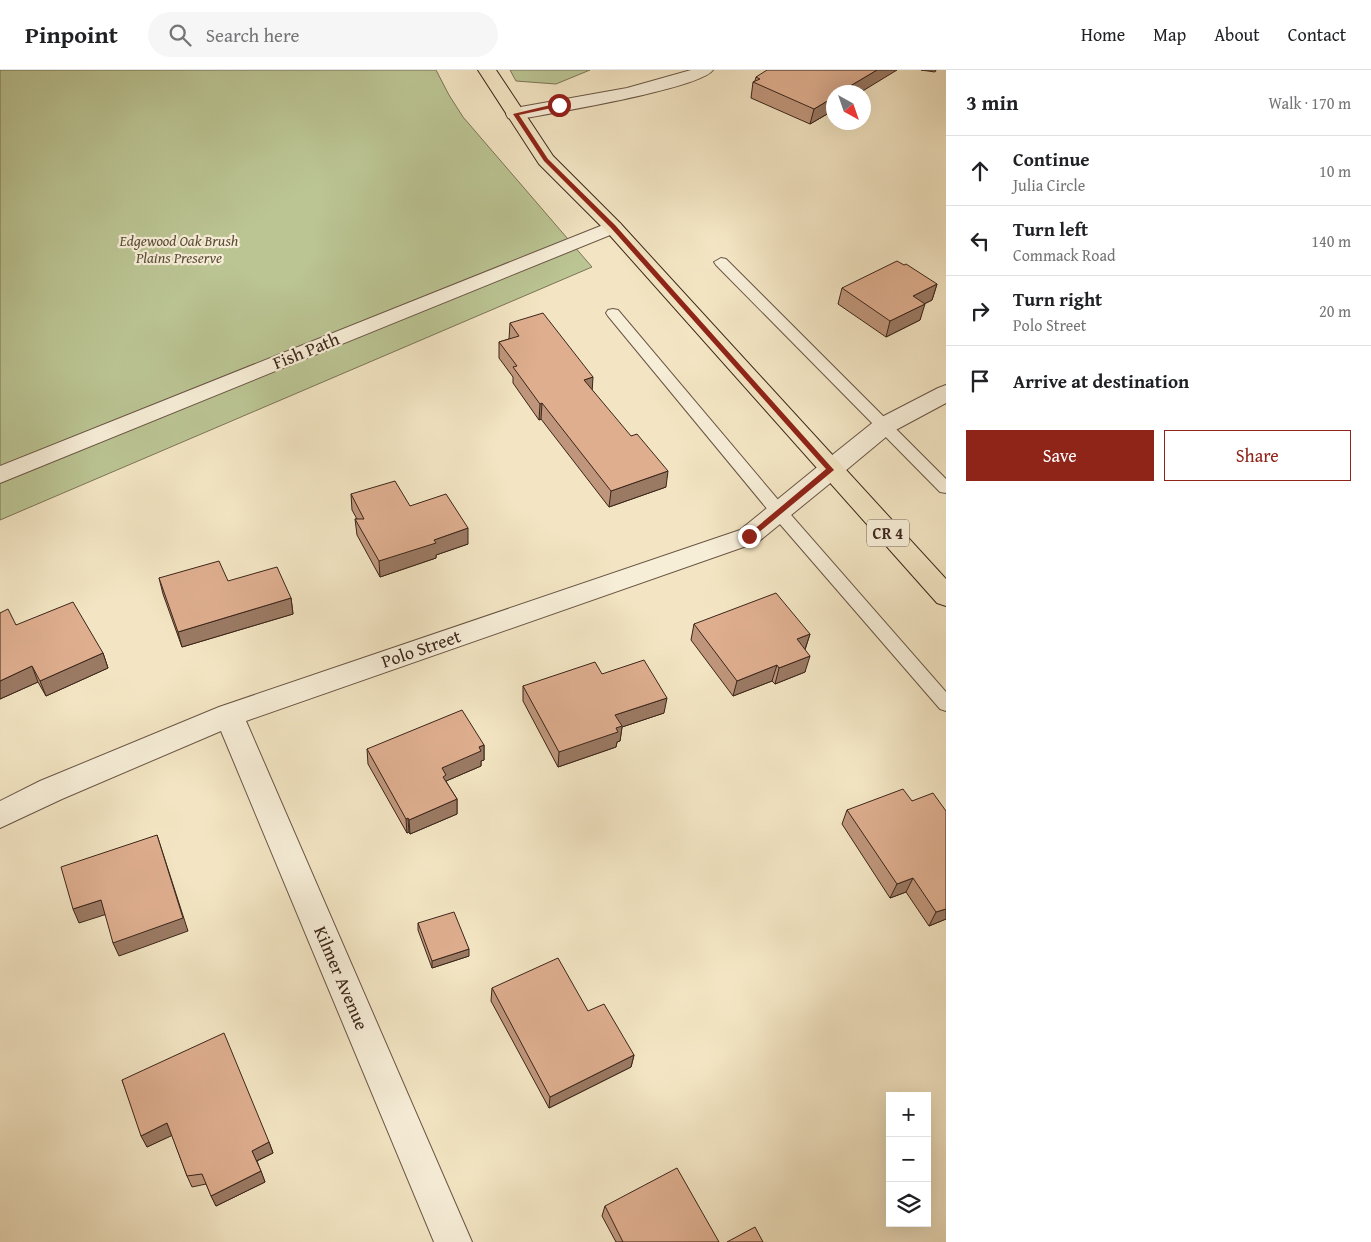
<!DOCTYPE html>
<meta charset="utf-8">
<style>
:root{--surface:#fff;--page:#f6f6f6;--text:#202124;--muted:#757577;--line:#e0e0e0;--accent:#8f2418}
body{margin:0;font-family:"Gentium Book Plus",serif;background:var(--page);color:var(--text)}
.controls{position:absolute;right:15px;bottom:15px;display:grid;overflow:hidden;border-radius:0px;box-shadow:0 5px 20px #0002}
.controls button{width:45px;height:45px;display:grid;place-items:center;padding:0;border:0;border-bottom:1px solid var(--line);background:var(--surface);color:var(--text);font:25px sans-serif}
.compass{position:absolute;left:826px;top:15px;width:45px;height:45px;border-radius:50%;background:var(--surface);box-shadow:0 5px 20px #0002;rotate:140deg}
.stop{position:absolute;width:15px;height:15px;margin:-11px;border:4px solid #8f2418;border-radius:50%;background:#fff}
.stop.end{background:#8f2418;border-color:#fff;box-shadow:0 1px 5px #0008}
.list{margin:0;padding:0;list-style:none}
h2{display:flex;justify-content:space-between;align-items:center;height:65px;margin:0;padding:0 20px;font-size:21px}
h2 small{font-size:16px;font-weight:400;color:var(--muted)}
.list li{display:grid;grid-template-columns:32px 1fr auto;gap:15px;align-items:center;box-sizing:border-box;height:70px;padding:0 20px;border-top:1px solid var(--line)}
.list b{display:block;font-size:19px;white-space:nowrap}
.list p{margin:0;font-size:16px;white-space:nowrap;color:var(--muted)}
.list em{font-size:16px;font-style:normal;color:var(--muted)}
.actions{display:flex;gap:10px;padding:15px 20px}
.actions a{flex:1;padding:11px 0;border:1px solid var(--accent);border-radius:0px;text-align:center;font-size:18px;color:var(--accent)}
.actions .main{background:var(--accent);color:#fff}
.icon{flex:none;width:28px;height:28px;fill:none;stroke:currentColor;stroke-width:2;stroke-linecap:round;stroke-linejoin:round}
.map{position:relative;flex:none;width:946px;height:1172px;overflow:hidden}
header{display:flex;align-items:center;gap:30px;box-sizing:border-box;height:70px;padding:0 25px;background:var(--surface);border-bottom:1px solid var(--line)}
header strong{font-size:24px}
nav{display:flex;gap:28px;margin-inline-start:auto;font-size:18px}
.search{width:350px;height:45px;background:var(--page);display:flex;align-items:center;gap:12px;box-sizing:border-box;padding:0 18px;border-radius:28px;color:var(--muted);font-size:19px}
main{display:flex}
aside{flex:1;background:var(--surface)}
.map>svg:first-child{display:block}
</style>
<header>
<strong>Pinpoint</strong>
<div class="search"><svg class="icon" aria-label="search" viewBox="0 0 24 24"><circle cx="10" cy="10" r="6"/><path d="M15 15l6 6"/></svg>Search here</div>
<nav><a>Home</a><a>Map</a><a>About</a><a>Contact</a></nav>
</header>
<main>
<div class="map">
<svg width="946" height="1172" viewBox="0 0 946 1172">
<rect width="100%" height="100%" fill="#f3e5c3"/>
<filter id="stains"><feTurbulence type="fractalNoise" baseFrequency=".004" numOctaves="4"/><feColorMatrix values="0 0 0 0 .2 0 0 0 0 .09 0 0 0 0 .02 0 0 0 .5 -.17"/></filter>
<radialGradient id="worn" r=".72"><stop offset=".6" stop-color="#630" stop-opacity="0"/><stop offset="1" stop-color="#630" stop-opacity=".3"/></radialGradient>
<!-- green -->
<g fill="#bbc493" stroke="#7b7456">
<polygon points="0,0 436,0 449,25 463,47 592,197 0,450"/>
<polygon points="510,0 590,0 556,14 516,11"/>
</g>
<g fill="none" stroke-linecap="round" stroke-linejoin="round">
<defs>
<g id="service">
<polygon points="721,188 726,189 946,409 946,423 940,422 716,195 714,192"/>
<polygon points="613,239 618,240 785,438 946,622 946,641 940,639 773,446 608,246 606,243 608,240"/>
</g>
<g id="minor">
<path d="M 691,0 L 713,0 C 700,19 546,44 515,50 L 508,48 L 506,44 L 508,40 L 515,38 L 627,18 Z"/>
<polygon points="613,151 620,153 623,157 620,161 0,413 0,396"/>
<polygon points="830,392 839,394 842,400 839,406 758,472 246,651 472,1172 434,1172 221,661 62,729 0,758 0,731 40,711 219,637 740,460 821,394"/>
</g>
<polygon id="tertiary" points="946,315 946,333 892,362 839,406 830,408 821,406 818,400 821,394 876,350 938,318"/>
<polygon id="primary" points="478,0 496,0 553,86 620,153 946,509 946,536 937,533 606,161 539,94"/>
</defs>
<!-- service casing -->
<use href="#service" stroke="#695544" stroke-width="2"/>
<!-- minor casing -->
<use href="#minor" stroke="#695544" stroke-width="2"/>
<!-- tertiary casing -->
<use href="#tertiary" stroke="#695544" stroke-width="2"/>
<!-- primary casing -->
<use href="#primary" stroke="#3b251a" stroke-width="2"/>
<!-- service -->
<use href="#service" fill="#f7eed8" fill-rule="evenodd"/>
<!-- minor -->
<use href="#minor" fill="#f7eed8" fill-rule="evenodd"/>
<!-- tertiary -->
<use href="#tertiary" fill="#f7eed8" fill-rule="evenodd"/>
<!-- primary -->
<use href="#primary" fill="#f3e5c3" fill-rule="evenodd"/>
</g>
<!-- wall -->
<g fill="#bf967b" stroke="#3b251a">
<polygon points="921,0 936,0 935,2"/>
<polygon points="756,7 834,22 834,40 810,54 751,28 753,12 755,11"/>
<polygon points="937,214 932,230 924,234 920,250 886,267 838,234 842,218"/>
<polygon points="510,253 592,320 666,417 609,437 541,349 539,350 513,313 513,307 499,288 499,272 509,269"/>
<polygon points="351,424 410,436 468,474 436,485 436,488 380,507 357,465 355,449 357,449 352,440"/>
<polygon points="159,508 291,528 293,544 182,577 163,524"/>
<polygon points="0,543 16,555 103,583 108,598 46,626 38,612 0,629"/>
<polygon points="694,554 810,564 805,580 805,602 775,614 772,611 733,626 691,570"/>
<polygon points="602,604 664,643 622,657 620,671 617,672 616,677 558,697 523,631 523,616"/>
<polygon points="484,675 484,690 481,691 481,696 446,711 447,713 457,729 457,744 410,764 409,762 407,763 368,694 367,679"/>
<polygon points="912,731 946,741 946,849 929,856 906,822 890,828 842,754 847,740"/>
<polygon points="418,853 469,886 432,898 418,860"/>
<polygon points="492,918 588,941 634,985 631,997 549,1038 491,931"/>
<polygon points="122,1010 269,1072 273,1083 257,1091 265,1112 216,1136 206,1114 192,1117 187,1106 172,1065 147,1077"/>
<polygon points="605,1136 719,1172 616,1172 602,1146"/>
</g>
<!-- shaded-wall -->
<g fill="#9b7a64" stroke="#3b251a">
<polygon points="877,0 897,0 861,22 840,22"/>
<polygon points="834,27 834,40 810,54 814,39"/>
<polygon points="937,214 932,230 908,242 913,226"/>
<polygon points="925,234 920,250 886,267 890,251"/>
<polygon points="593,307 592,323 584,310"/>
<polygon points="542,333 541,349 539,350 540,334"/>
<polygon points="668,401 666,417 609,437 611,421"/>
<polygon points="468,458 468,474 436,485 436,488 380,507 379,491 434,470"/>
<polygon points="291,528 293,544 182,577 178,562"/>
<polygon points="810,564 805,579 792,585 797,569"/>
<polygon points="103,583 108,598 46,626 40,611"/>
<polygon points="810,586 805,602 775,614 779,598"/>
<polygon points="777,595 772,611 733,626 737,611"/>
<polygon points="32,596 38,612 0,629 0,611"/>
<polygon points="667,628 664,643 622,657 620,671 617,672 616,677 558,697 559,682 615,645"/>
<polygon points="484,675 484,690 481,691 481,696 446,711 447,720 443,721 442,698 479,677"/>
<polygon points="457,729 457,744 410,764 409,750"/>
<polygon points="408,748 409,762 407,763 406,749"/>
<polygon points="157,765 188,861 119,886 113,873"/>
<polygon points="913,808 906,822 890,828 897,814"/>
<polygon points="101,830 107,844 79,853 73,839"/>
<polygon points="946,839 946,849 929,856 936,842"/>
<polygon points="469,879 469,886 432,898 432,891"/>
<polygon points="634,985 631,997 549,1038 550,1027"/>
<polygon points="167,1053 173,1065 147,1077 141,1066"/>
<polygon points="269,1072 273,1083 256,1091 252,1081"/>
<polygon points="261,1101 265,1112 216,1136 211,1126"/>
</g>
<!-- building -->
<g fill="#deae8f" stroke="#3b251a">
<polygon points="767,0 877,0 840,22 834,22 834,27 814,39 753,12 760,9 756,7"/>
<polygon points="897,191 904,195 906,194 937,214 913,226 925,234 890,251 842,218"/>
<polygon points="543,243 593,307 584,310 631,366 637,364 668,401 611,421 542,333 540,334 513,297 517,296 499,272 519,266 510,253"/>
<polygon points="395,411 410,436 446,424 468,458 434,470 436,473 379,491 355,449 364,449 351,424"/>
<polygon points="219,491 228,511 277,497 291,528 178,562 159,508"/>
<polygon points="776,523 810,564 797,569 810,586 779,598 777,595 737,611 694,554"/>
<polygon points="73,532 103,583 40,611 32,596 0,611 0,543 8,539 16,555"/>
<polygon points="644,590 667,628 615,645 622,656 616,658 618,662 559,682 523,616 595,592 602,604"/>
<polygon points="462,640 484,675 479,677 481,681 442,698 446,705 443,707 457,729 409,750 408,748 406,749 367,679"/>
<polygon points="903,719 912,731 933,723 946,741 946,839 936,842 913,808 897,814 847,740"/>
<polygon points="157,765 183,848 113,873 101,830 73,839 61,797"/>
<polygon points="454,842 469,879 432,891 418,853"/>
<polygon points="558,888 588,941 604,934 634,985 550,1027 492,918"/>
<polygon points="224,963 269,1072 252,1081 261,1101 211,1126 202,1104 187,1106 167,1053 141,1066 122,1010"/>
<polygon points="677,1098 719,1172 623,1172 605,1136"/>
<polygon points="755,1157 763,1172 727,1172"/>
</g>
<!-- route -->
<polygon fill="#8f2418" points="559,33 561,36 519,45 548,89 615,155 834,400 752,468 747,468 746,466 826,399 611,158 544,91 513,44"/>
<g text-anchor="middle" stroke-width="4.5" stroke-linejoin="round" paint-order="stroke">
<!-- far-park labels -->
<g font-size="15" font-style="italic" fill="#5b4d38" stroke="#f7eed8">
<text x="179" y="176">Edgewood Oak Brush<tspan x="179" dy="17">Plains Preserve</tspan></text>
</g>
<!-- shield labels -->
<rect fill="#f7eed8" stroke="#736153" stroke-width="1" x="867" y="449.5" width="42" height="27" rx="4"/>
<g font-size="16" font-weight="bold" fill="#3b251a">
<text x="888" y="469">CR 4</text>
</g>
<!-- street labels -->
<g font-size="18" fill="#3b251a" stroke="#f7eed8">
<text transform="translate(306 281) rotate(-22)" y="6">Fish Path</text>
<text transform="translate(421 579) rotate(-19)" y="6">Polo Street</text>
<text transform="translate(341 908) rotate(67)" y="6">Kilmer Avenue</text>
</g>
</g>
<rect width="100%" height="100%" filter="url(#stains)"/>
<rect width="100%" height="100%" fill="url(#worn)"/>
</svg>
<div class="controls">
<button>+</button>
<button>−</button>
<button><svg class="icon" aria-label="layers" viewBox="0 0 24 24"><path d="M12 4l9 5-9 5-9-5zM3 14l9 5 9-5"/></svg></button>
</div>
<svg class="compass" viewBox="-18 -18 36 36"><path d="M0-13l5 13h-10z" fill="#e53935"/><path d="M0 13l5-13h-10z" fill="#757577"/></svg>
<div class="stop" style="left:559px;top:35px"></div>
<div class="stop end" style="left:749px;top:466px"></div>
</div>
<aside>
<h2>3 min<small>Walk · 170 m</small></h2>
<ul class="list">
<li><svg class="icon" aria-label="ahead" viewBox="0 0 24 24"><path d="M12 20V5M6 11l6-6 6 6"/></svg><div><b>Continue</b><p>Julia Circle</p></div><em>10 m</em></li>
<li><svg class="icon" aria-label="left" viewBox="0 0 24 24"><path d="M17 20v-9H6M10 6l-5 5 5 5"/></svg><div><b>Turn left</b><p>Commack Road</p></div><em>140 m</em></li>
<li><svg class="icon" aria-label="right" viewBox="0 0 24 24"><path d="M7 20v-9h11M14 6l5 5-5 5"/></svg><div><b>Turn right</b><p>Polo Street</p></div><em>20 m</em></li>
<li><svg class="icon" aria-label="arrive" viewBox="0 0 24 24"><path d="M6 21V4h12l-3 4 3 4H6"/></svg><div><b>Arrive at destination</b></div></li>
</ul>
<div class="actions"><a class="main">Save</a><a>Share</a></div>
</aside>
</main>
